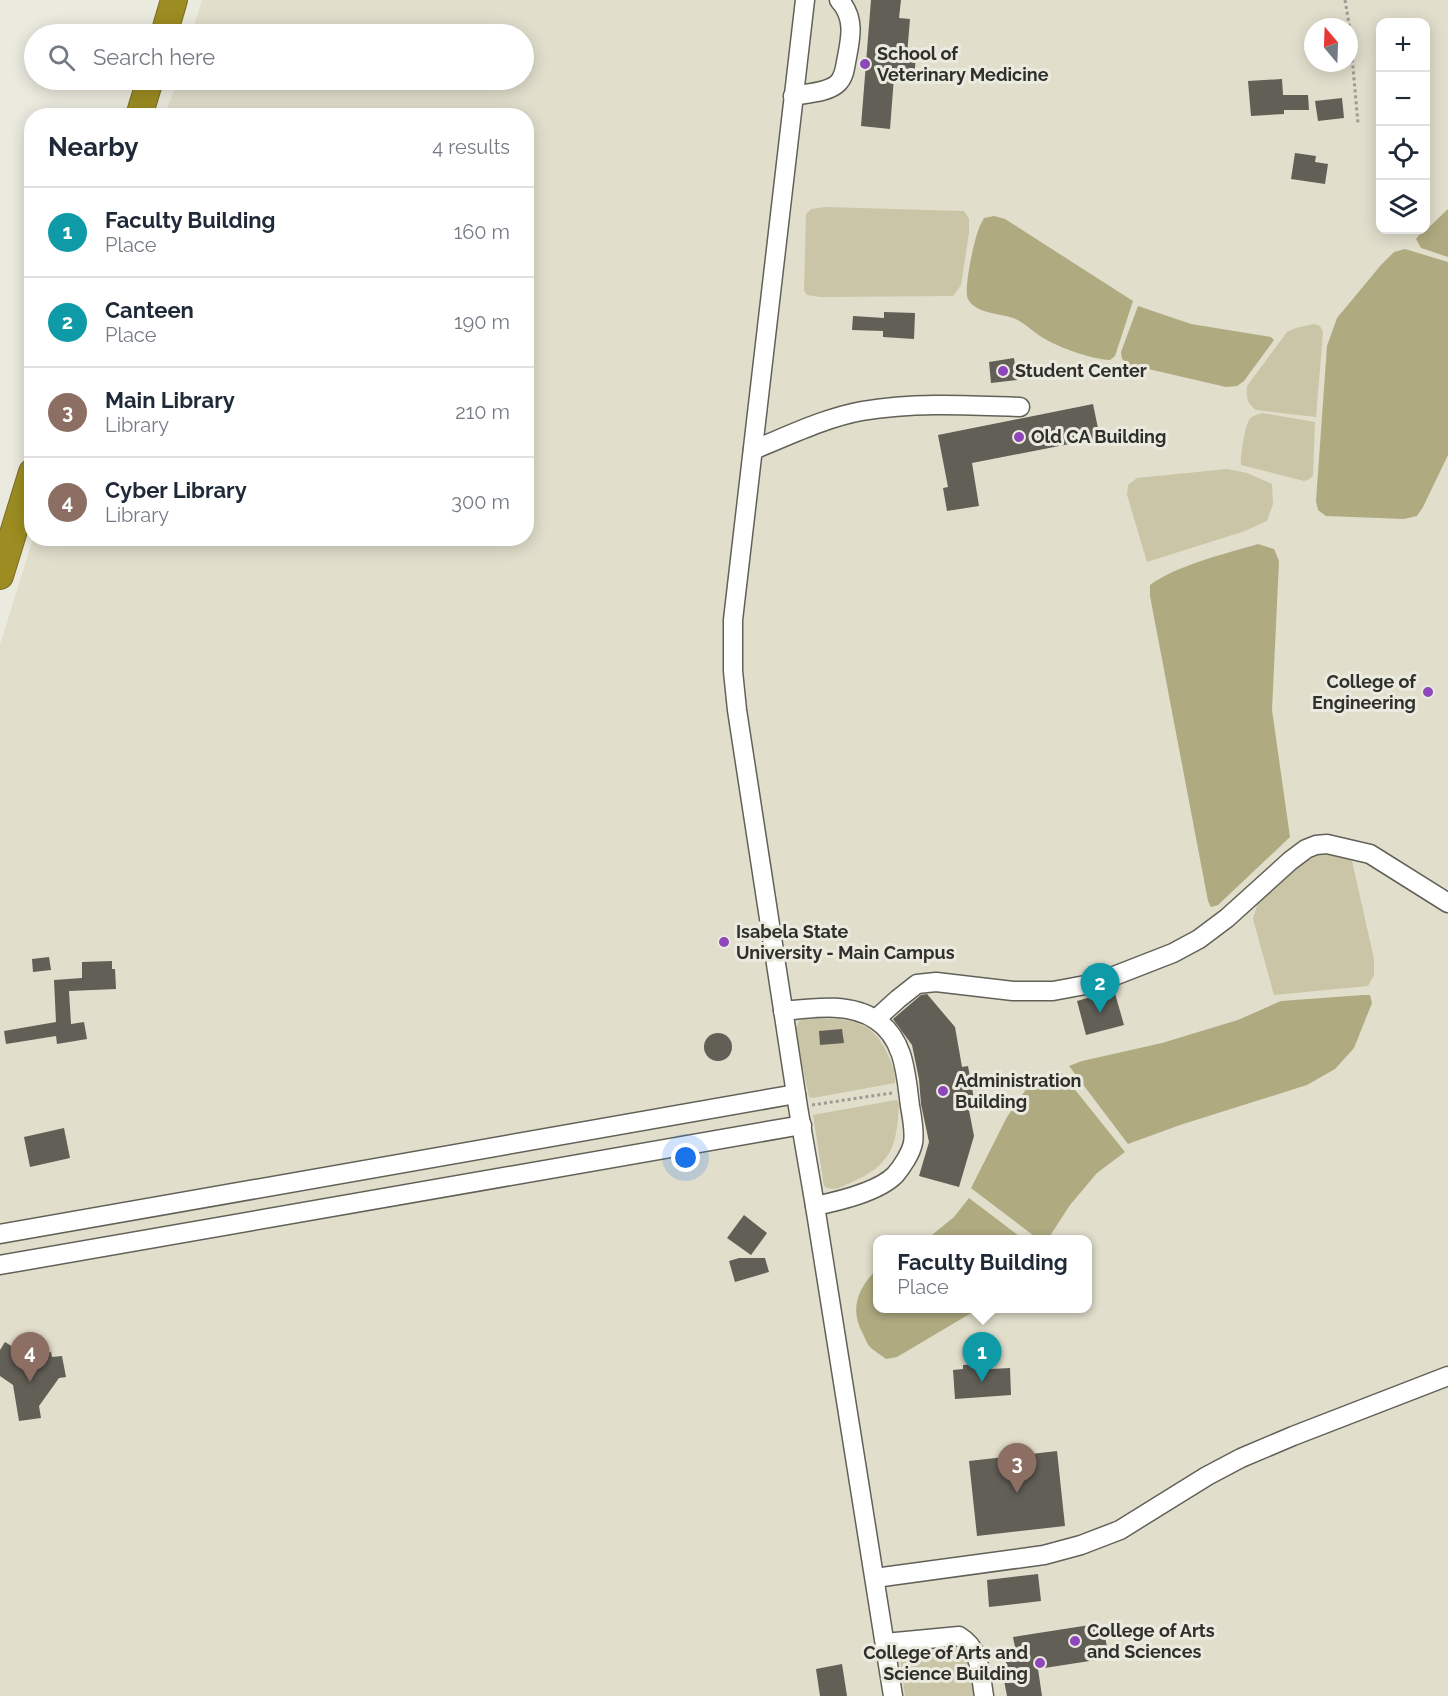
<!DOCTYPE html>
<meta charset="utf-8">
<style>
:root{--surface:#fff;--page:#f2f2f3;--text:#1f2937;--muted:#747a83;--line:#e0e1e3;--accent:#8e47ba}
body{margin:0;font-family:Raleway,sans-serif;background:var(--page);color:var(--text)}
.controls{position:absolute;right:18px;top:18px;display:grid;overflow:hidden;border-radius:12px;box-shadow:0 3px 15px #0003}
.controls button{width:54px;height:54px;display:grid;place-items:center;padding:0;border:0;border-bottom:2px solid var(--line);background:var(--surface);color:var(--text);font:30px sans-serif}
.compass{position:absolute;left:1304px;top:18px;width:54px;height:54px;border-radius:50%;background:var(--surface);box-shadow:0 3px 15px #0003;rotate:341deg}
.you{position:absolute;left:686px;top:1158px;width:21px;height:21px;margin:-15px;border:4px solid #fff;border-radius:50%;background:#1a73e8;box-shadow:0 0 0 9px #1a73e833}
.badge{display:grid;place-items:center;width:39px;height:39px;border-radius:50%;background:var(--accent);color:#fff;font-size:20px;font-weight:700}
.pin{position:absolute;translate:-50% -50px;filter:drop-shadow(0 2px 3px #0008)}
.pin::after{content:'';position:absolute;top:32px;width:21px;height:18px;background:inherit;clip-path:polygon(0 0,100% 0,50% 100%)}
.popup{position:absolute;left:873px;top:1235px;width:219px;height:78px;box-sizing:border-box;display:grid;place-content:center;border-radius:12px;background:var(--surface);filter:drop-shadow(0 2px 4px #0005);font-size:20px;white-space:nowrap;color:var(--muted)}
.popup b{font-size:22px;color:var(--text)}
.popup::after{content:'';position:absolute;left:50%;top:100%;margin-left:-12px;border:12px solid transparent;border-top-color:var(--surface)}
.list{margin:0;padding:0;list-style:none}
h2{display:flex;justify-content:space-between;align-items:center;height:78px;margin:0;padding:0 24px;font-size:26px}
h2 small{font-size:20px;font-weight:400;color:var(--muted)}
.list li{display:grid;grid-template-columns:39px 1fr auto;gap:18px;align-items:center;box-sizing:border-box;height:90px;padding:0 24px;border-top:2px solid var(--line)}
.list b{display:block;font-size:22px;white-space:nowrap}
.list p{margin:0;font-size:20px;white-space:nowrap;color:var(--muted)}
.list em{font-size:20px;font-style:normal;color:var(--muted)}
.icon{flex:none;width:33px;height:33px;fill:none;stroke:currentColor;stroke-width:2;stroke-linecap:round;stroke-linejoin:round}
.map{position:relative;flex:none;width:1448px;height:1696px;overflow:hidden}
.search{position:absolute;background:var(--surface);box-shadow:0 3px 15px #0003;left:24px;top:24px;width:510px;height:66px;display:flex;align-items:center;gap:15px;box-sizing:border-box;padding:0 21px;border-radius:33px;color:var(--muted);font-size:22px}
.panel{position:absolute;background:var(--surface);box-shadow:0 3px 15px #0003;left:24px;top:108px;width:510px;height:438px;border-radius:24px}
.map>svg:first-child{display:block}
</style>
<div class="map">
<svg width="1448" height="1696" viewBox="0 0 1448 1696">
<rect width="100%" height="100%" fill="#ebeadf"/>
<!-- built -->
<path fill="#e1decc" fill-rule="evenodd" d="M 202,0 L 1448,0 L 1448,1696 L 0,1696 L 0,645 L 33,539 L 526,538 L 526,116 L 165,115 L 177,80 L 524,80 L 524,34 L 191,34 ZM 1380,22 L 1426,22 L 1426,230 L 1380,230 ZM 1313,27 L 1349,27 L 1349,63 L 1313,63 ZM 877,1240 L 1087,1240 L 1087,1308 L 877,1308 Z"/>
<!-- green -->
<g fill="#cac5a6">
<polygon points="825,207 964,211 969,219 969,233 961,285 953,296 820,297 807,295 804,290 806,214 811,209"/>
<path d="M 1314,324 L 1320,326 L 1323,332 L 1316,417 L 1256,410 C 1247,403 1246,398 1247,386 L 1287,332 L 1296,328 Z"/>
<path d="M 1262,413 L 1315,422 L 1313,475 L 1310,479 L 1304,481 L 1241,465 C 1240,457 1245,427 1249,420 C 1251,416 1257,415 1262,413 Z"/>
<polygon points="1227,469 1247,473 1272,484 1273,504 1267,521 1245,531 1147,562 1127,495 1128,485 1137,478"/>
<polygon points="1321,854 1336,854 1352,861 1374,959 1374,975 1368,986 1274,995 1253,919 1258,902 1303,863"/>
<path d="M 804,1019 C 841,1018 872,1016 888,1055 C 892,1064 896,1074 895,1083 L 813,1098 L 809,1097 L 795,1030 L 799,1021 Z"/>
<path d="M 896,1100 L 898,1101 L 899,1103 C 897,1146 892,1165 850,1183 C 842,1187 832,1192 824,1186 L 813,1115 Z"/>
<path d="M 954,1645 C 977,1658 974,1672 977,1696 L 905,1696 L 899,1652 Z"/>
</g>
<!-- water -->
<g fill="#b0aa80">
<polygon points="1448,209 1448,257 1421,248 1416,239 1422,231 1426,230"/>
<path d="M 994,216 L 1005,219 L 1133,301 L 1115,356 L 1110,360 C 1090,359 1057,347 1040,336 C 1031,330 1024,322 1013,318 C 999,313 976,314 968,299 C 963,291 974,241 978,231 C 979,227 982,222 984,218 Z"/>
<polygon points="1405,249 1448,262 1448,455 1423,507 1417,516 1404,519 1326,516 1318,510 1316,501 1327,346 1337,318 1381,265 1394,252"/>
<polygon points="1138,306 1191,324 1271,337 1274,340 1244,381 1237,386 1226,387 1131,365 1122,359 1121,352"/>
<path d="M 1258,544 L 1274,549 L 1279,561 L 1272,710 L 1290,837 L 1218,905 L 1211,907 L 1208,901 L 1150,596 L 1150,585 C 1177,565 1225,554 1258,544 Z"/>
<polygon points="1363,995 1370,995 1372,1003 1354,1048 1335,1069 1307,1085 1180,1125 1128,1144 1069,1066 1082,1061 1162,1043 1238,1020 1281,1001"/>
<polygon points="1060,1071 1125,1152 1097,1173 1070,1205 1048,1239 1038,1239 971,1188 1007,1117 1027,1088"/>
<polygon points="969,1198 1023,1239 927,1239 954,1217"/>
<path d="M 877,1269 L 877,1308 L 978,1309 L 897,1357 L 886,1359 C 881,1355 874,1351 870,1347 C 867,1344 865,1338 863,1334 C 849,1309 858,1288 877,1269 Z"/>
</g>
<!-- building -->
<g fill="#615f56">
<polygon points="871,0 901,0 899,18 910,19 907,55 916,56 914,79 894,77 890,129 861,126"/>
<polygon points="1282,79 1283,95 1308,95 1309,110 1284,110 1284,114 1251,116 1248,81"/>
<polygon points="1342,98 1344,118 1318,121 1315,101"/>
<polygon points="1295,153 1316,156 1315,162 1328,164 1325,184 1291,179"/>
<polygon points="884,312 915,313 914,339 883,337 883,331 852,330 853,316 884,318"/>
<polygon points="1014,358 1017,380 991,383 989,362"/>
<polygon points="1093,404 1100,438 972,463 979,506 947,511 943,488 948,487 938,435"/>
<polygon points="49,957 51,970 33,972 32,959"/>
<polygon points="112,961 112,969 115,969 116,989 69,991 71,1024 84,1022 87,1039 57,1044 56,1036 6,1044 4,1031 56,1022 54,980 82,978 82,962"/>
<polygon points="1114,990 1124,1025 1086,1035 1077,1001"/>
<polygon points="927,994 955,1027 962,1067 968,1066 974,1099 967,1100 974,1136 959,1187 919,1176 929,1142 921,1104 919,1079 912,1045 893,1019 921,995"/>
<polygon points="842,1029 844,1043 820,1045 819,1031"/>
<circle cx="718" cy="1047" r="14"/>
<polygon points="64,1128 70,1158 30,1167 24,1137"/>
<polygon points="744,1215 767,1233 751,1255 727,1238"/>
<polygon points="739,1258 765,1258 769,1272 735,1282 729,1261"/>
<polygon points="5,1342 13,1347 38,1343 40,1354 51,1352 52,1357 62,1356 66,1377 59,1378 39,1406 41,1418 19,1421 13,1385 0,1376 0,1350"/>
<polygon points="993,1363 991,1369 1010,1368 1011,1395 955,1399 953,1370 963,1369 963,1365"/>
<polygon points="1057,1451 1065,1526 977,1536 969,1461"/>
<polygon points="1038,1574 1041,1601 989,1607 987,1580"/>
<polygon points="1096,1624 1097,1632 1104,1631 1109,1658 1038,1669 1042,1696 1007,1696 1003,1675 1008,1675 1004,1649 1015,1647 1013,1637"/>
<polygon points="842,1664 847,1696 820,1696 816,1669"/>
</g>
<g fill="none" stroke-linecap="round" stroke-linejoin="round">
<defs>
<g id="minor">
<polyline points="805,0 733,620 733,671 737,710 798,1107 815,1206 893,1696"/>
<path d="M 793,96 C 806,93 828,93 838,83 C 845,76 845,66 847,57 C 851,37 855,17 839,0"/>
<path d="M 753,450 C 788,436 824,418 862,411 C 914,402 968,405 1020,407"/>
<path d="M 783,1011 C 812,1008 850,1002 876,1020 C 905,1039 906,1076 910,1106 C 912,1117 915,1132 913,1143 C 911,1153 902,1167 895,1175 C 878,1192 839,1201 815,1206"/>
<polyline points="876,1019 898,999 917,984 936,982 1013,991 1053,991 1096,983 1173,953 1199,939 1227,918 1290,861 1306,849 1316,845 1327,844 1370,854 1448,903"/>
<polyline points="0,1234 796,1094"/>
<polyline points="0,1265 802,1125"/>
<polyline points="875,1578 1044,1555 1081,1545 1120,1530 1207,1476 1241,1458 1293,1436 1448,1376"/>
<path d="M 885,1643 L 959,1636 C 981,1649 980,1673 984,1696"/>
</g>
<g id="highway">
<polyline points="164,34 174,0"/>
<polyline points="139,116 150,80"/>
<polyline points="0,576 32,472"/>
</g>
</defs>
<!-- minor casing -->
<use href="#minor" stroke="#626158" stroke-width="21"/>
<!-- highway casing -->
<use href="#highway" stroke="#766b24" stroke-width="28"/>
<!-- path -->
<g stroke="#9c9b93" stroke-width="3" stroke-dasharray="3 3" stroke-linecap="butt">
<polyline points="1345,0 1349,24 1358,123"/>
<polyline points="812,1105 892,1093"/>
</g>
<!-- minor -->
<use href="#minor" stroke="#fff" stroke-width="18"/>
<!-- highway -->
<use href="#highway" stroke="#9c8c21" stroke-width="26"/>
</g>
<!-- markers -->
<g fill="#8e47ba" stroke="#ebeadf" stroke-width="2">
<circle cx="865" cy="64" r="6"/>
<circle cx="1003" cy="371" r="6"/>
<circle cx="1019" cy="437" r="6"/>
<circle cx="1428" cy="692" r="6"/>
<circle cx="724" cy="942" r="6"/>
<circle cx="943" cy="1091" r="6"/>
<circle cx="1075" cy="1641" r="6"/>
<circle cx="1040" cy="1663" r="6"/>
</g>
<g text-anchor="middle" stroke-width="6" stroke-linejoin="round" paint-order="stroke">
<!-- poi labels -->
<g font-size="18" font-weight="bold" fill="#2f2f2b" stroke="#ebeadf" text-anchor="start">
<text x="877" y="60">School of<tspan x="877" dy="21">Veterinary Medicine</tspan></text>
<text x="1015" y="377">Student Center</text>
<text x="1031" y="443">Old CA Building</text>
<text x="1416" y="688" text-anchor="end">College of<tspan x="1416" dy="21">Engineering</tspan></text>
<text x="736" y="938">Isabela State<tspan x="736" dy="21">University - Main Campus</tspan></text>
<text x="955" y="1087">Administration<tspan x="955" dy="21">Building</tspan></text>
<text x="1087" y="1637">College of Arts<tspan x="1087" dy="21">and Sciences</tspan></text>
<text x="1028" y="1659" text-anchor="end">College of Arts and<tspan x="1028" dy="21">Science Building</tspan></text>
</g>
</g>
</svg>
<div class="controls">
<button>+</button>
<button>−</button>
<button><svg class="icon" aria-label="locate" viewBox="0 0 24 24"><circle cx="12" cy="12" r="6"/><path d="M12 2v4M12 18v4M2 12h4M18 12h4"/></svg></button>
<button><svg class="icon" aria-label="layers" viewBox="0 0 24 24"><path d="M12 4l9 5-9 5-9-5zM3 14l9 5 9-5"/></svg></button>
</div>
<svg class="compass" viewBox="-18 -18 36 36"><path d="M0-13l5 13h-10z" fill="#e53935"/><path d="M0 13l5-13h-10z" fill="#747a83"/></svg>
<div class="you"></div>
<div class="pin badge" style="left:982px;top:1382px;background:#0f9aa8">1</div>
<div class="popup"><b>Faculty Building</b>Place</div>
<div class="pin badge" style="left:1100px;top:1013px;background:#0f9aa8">2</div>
<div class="pin badge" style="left:1017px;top:1493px;background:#8d6e63">3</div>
<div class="pin badge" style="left:30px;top:1382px;background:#8d6e63">4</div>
<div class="search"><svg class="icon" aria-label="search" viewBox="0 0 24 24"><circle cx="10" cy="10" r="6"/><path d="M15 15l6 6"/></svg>Search here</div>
<section class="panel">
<h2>Nearby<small>4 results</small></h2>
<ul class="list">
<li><span class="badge" style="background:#0f9aa8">1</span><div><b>Faculty Building</b><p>Place</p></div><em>160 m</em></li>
<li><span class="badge" style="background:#0f9aa8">2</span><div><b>Canteen</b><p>Place</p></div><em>190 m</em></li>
<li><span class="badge" style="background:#8d6e63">3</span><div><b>Main Library</b><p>Library</p></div><em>210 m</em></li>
<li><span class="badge" style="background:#8d6e63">4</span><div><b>Cyber Library</b><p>Library</p></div><em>300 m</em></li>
</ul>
</section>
</div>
